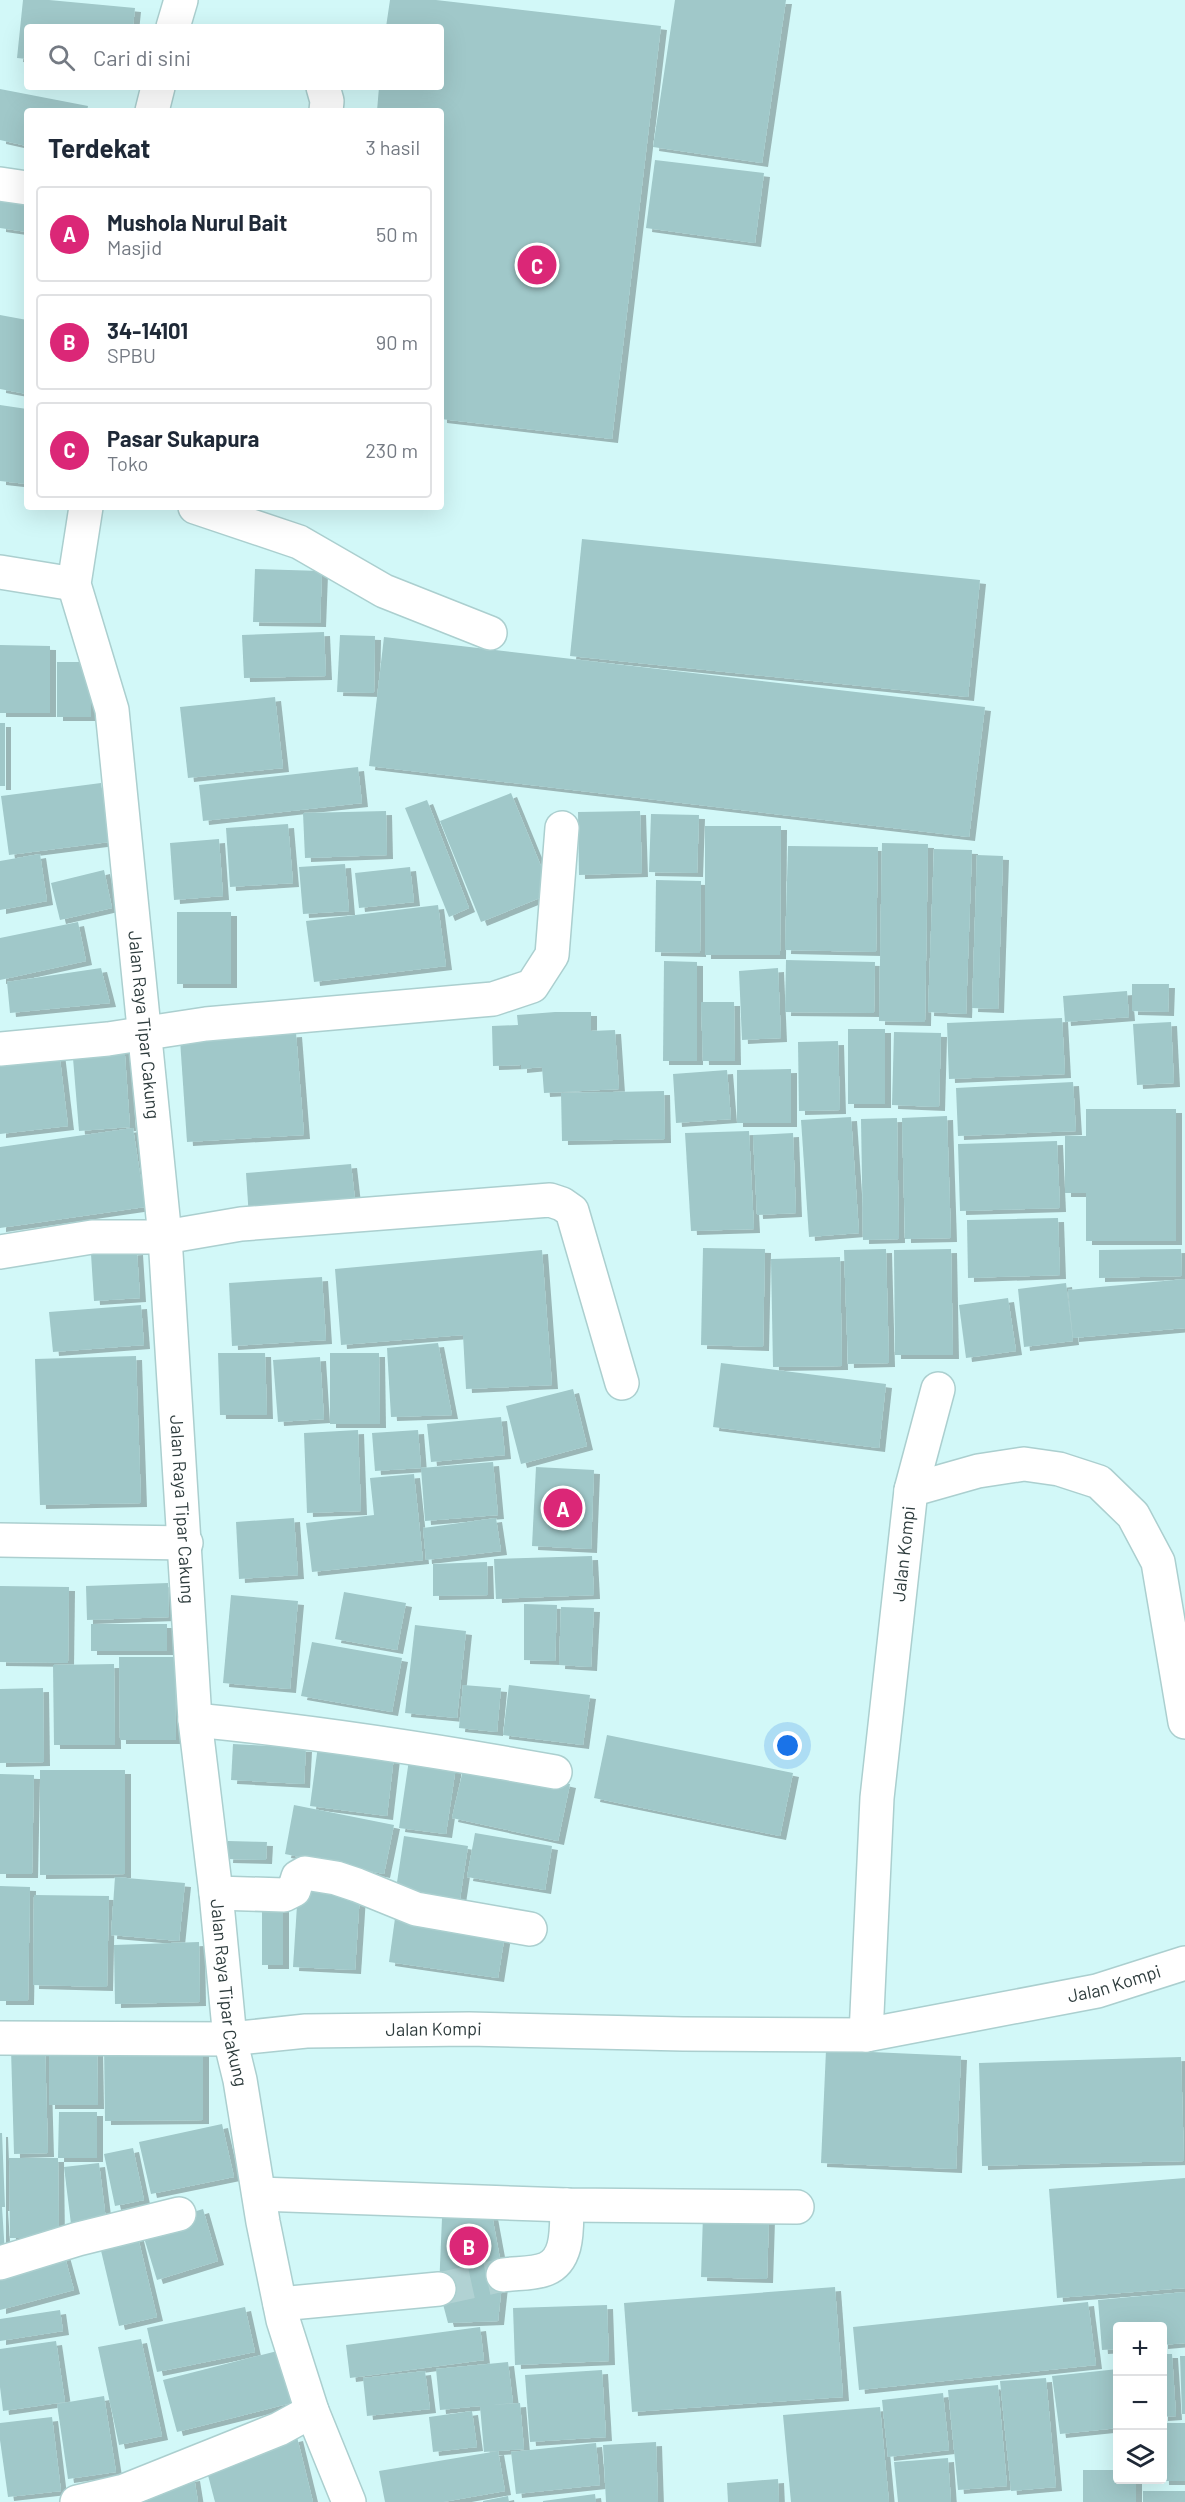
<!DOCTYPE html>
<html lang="id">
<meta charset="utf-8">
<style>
:root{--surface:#fff;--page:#f2f2f3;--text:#1f2937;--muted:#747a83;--line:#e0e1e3;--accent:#db2777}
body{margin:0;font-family:Barlow,sans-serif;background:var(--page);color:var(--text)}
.controls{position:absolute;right:18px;bottom:18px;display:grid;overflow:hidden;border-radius:6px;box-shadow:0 6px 24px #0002}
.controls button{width:54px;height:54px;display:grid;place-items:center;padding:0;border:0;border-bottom:2px solid var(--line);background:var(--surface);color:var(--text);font:30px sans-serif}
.you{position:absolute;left:788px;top:1746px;width:21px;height:21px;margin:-15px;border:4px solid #fff;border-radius:50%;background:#1a73e8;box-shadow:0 0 0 9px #1a73e833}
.badge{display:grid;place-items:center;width:39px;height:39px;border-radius:50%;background:var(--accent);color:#fff;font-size:20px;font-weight:700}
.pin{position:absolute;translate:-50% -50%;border:3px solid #fff;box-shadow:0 2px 6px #0006}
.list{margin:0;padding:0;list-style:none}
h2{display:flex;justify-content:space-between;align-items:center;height:78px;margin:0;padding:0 24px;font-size:26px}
h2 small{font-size:20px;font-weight:400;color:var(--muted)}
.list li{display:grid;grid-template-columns:39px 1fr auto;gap:18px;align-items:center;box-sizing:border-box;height:96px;margin:0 12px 12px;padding:0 12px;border:2px solid var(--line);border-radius:6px}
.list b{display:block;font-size:22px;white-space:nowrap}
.list p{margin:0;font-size:20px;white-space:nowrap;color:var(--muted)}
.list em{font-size:20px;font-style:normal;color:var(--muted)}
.icon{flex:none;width:33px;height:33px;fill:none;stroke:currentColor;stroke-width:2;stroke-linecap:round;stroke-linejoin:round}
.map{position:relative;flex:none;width:1185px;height:2502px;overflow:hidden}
.search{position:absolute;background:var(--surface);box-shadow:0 6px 24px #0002;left:24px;top:24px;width:420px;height:66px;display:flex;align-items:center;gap:15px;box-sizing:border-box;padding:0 21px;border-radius:6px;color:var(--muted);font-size:22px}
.panel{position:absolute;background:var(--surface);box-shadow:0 6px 24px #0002;left:24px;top:108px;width:420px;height:402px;border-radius:6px}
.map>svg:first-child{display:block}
</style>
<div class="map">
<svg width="1185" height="2502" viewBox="0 0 1185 2502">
<defs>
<filter id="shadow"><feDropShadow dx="6" dy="4" stdDeviation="0" flood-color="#0004"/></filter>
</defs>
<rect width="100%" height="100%" fill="#d2f8f8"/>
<!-- building -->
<g fill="#a0c8c9" filter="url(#shadow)">
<polygon points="23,0 49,0 135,8 133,27 27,27 27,59 17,58"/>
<polygon points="390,0 436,0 661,26 612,439 441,419 441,111 377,111 379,87 441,87 441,27 386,27"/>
<polygon points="675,0 786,0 762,163 653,147"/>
<polygon points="0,89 88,106 87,111 27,111 27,146 0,140"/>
<polygon points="655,160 764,173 755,243 646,228"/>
<polygon points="0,188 27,192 27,232 0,228"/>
<polygon points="0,315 27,320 27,394 0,389"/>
<polygon points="0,405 27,409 27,484 0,481"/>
<polygon points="582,539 980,580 968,697 570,656"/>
<polygon points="255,569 322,571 320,623 253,622"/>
<polygon points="324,632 326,676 244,678 242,635"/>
<polygon points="340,635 375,636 374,693 337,692"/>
<polygon points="384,637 985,707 969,837 369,766"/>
<polygon points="0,645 50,646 50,713 0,713"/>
<rect x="57" y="662" width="34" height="55"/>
<polygon points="275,697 283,768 188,778 180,707"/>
<rect x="0" y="723" width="5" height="63"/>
<polygon points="358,767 362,803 203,821 199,785"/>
<polygon points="101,783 109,842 9,855 1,796"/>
<polygon points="511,793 552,893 481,922 440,821"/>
<polygon points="427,800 469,908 449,917 405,808"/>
<polygon points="386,811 387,855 305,858 303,813"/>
<polygon points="640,811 642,873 579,875 578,812"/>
<polygon points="651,814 699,815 697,873 649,872"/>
<polygon points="288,824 293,883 230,887 226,828"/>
<polygon points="705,826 781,826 780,955 705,955"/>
<polygon points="219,839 223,896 174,900 170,843"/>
<polygon points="882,843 928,844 925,1022 879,1021"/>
<polygon points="788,846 878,847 876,952 785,950"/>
<polygon points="934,849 972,850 966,1014 928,1012"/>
<polygon points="40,854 47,901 0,910 0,861"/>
<polygon points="977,855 1003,856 998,1009 972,1008"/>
<polygon points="345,864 349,911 303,914 299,867"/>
<polygon points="410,867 414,902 359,908 355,873"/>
<polygon points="104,870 112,908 60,920 51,883"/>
<polygon points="656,880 701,881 700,953 655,952"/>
<polygon points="438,905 446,966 314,982 306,921"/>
<rect x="177" y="912" width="54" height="72"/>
<polygon points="78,922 86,961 0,980 0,938"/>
<polygon points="786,960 875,962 874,1013 785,1012"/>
<polygon points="664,961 697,962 697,1061 663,1061"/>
<polygon points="101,968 110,1003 10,1013 7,982"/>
<polygon points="778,968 781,1038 742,1040 739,971"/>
<polygon points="1132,984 1169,984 1168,1012 1132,1011"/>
<polygon points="1127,991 1129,1017 1065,1022 1063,996"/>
<polygon points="701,1002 734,1002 735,1061 703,1061"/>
<polygon points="555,1012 591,1012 591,1031 615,1030 619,1089 544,1093 542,1067 521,1069 521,1065 493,1066 492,1026 518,1025 517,1015"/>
<polygon points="1062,1018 1065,1074 949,1079 947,1023"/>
<polygon points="1171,1022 1174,1083 1137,1085 1133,1024"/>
<rect x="848" y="1029" width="37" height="75"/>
<polygon points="894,1032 941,1033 939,1107 892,1105"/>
<polygon points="296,1033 304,1135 187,1142 180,1040"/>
<polygon points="838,1041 840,1110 799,1111 798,1042"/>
<polygon points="124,1042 130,1127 79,1131 72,1046"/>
<polygon points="59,1051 68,1126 0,1134 0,1058"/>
<polygon points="791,1069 791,1123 737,1123 737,1070"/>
<polygon points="727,1070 731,1119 676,1123 673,1074"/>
<polygon points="1073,1082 1076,1131 958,1136 956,1088"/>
<polygon points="664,1091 665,1139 562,1141 561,1093"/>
<polygon points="1086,1109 1176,1109 1176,1241 1086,1241 1086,1193 1065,1193 1065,1136 1086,1136"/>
<polygon points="947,1116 951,1238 905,1239 902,1118"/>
<polygon points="851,1117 859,1233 809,1237 801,1120"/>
<polygon points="897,1118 899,1239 863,1240 861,1119"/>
<polygon points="133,1128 145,1207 0,1228 0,1147"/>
<polygon points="749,1131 754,1229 691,1231 685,1133"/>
<polygon points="793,1133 796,1213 757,1215 753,1135"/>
<polygon points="1057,1141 1060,1208 960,1211 958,1144"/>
<polygon points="351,1164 356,1208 249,1218 246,1173"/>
<polygon points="1058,1218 1060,1275 968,1278 967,1220"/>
<polygon points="703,1248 765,1249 763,1347 701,1345"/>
<polygon points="886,1249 889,1363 848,1364 844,1250"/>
<polygon points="951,1249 953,1355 895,1355 894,1250"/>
<polygon points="1181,1249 1182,1276 1099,1278 1099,1250"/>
<polygon points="542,1250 552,1385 466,1389 463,1335 341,1345 335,1269"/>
<polygon points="137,1251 140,1298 94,1301 91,1254"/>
<polygon points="840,1257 842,1366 773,1367 771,1259"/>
<polygon points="322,1277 326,1340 232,1346 229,1283"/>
<polygon points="1185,1279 1185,1328 1073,1338 1068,1290"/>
<polygon points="1066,1283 1073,1341 1024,1347 1018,1289"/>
<polygon points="1008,1298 1016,1351 966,1358 959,1305"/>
<polygon points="141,1305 144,1345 53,1352 49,1312"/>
<polygon points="438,1343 452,1415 391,1417 387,1348"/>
<polygon points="218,1353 265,1353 267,1415 220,1415"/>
<polygon points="330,1353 379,1353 380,1424 330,1424"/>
<polygon points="136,1356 141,1503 40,1505 35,1359"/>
<polygon points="320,1357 324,1419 278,1422 273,1360"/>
<polygon points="721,1363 886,1384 879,1448 713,1427"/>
<polygon points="573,1389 587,1446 521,1464 506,1406"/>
<polygon points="501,1417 505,1455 431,1462 427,1424"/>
<polygon points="358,1430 361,1511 307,1513 304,1433"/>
<polygon points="418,1430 421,1468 375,1471 372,1433"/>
<polygon points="493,1462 498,1515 425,1521 421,1468"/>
<polygon points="536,1467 594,1470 591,1549 532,1546"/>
<polygon points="414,1474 423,1560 312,1572 306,1523 374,1515 370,1478"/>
<polygon points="294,1518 298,1575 239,1579 236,1522"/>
<polygon points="496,1518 501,1551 426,1560 423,1528"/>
<polygon points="592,1556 594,1595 496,1599 494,1559"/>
<polygon points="487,1562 488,1595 433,1596 433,1564"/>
<polygon points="168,1583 169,1617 87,1620 86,1586"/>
<polygon points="0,1586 69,1587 68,1663 0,1662"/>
<polygon points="344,1592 406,1603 397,1650 335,1639"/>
<polygon points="231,1595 298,1601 290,1689 223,1683"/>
<polygon points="524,1604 557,1605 555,1661 524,1660"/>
<polygon points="561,1607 594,1608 591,1667 559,1665"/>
<rect x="91" y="1624" width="76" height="27"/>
<polygon points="415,1625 466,1631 457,1718 405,1713"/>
<polygon points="312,1642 402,1658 392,1712 301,1696"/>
<polygon points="119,1657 175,1657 176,1740 120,1740"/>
<polygon points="114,1664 115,1745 54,1745 53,1665"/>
<polygon points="463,1685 501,1688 497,1732 459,1728"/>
<polygon points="509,1685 590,1695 583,1745 503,1735"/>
<polygon points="43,1688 44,1762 0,1763 0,1689"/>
<polygon points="607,1735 793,1773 780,1836 594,1798"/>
<polygon points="319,1738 395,1748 387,1816 310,1806"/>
<polygon points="233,1744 306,1748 304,1784 231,1780"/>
<polygon points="410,1753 457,1760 446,1834 399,1828"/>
<polygon points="465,1761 570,1784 558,1841 452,1818"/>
<polygon points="40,1770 125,1770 125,1874 40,1875"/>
<polygon points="0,1774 34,1775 32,1874 0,1874"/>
<polygon points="294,1805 394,1825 384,1874 285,1854"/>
<polygon points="475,1833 552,1846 545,1890 467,1877"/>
<polygon points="404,1836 468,1846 460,1899 396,1889"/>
<polygon points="228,1841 267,1842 266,1860 227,1859"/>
<polygon points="115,1877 185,1883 179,1941 111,1935"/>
<polygon points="0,1886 30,1887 28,2001 0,2001"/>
<polygon points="298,1890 360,1894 355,1970 293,1967"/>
<polygon points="34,1895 109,1896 107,1987 33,1985"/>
<polygon points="283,1899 283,1965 262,1965 262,1900"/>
<polygon points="396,1911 506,1928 498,1978 389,1962"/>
<polygon points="199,1942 200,2002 115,2004 114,1945"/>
<polygon points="203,2042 203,2120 105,2121 104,2043"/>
<polygon points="45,2047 48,2153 14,2154 11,2049"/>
<polygon points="97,2047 98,2105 49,2105 49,2048"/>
<polygon points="826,2050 961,2056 956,2169 821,2163"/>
<polygon points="1181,2057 1184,2161 982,2166 979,2063"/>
<polygon points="59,2112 97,2112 97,2158 58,2158"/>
<polygon points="222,2124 234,2177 151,2194 139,2142"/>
<polygon points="0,2133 2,2133 5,2207 2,2207 5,2254 0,2254"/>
<polygon points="133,2148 144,2200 115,2206 104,2154"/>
<polygon points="9,2158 58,2158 59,2238 10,2238"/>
<polygon points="99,2163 107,2228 72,2232 64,2167"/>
<polygon points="1185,2178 1185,2288 1057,2298 1049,2189"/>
<polygon points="203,2209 218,2261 157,2280 141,2228"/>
<polygon points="492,2215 503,2275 498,2321 448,2323 439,2289 442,2218"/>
<polygon points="703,2215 769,2217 767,2279 701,2277"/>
<polygon points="136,2229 157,2317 119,2326 98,2238"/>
<polygon points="63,2250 74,2290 0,2310 0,2267"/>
<polygon points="835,2287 843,2397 632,2412 624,2303"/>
<polygon points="1185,2292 1185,2343 1162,2345 1162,2326 1118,2326 1118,2349 1102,2350 1098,2300"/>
<polygon points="1088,2302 1096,2365 859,2390 853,2327"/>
<polygon points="607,2305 609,2361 515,2365 513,2308"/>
<polygon points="245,2307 255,2352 157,2372 147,2328"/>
<polygon points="60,2310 63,2331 0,2341 0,2319"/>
<polygon points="480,2327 484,2360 350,2378 346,2345"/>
<polygon points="141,2339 162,2436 119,2445 98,2347"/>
<polygon points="56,2341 65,2402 3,2411 0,2387 0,2349"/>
<polygon points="285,2349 299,2401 177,2432 163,2380"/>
<polygon points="1162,2354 1172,2354 1176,2416 1162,2417"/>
<polygon points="1180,2356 1185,2356 1185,2414 1182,2414"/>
<polygon points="508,2362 513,2403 493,2405 520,2403 524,2449 484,2452 480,2406 440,2410 436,2369"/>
<polygon points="1118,2369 1118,2428 1060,2434 1052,2376"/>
<polygon points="602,2370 606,2437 530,2442 525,2375"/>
<polygon points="425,2371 430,2409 367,2416 363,2378"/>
<polygon points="1046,2378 1056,2487 1011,2491 1000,2381"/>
<polygon points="998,2385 1007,2486 958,2490 948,2390"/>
<polygon points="943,2393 949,2450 888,2457 882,2400"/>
<polygon points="104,2396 116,2472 68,2479 57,2404"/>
<polygon points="880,2407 889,2502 791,2502 783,2415"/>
<polygon points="472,2411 477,2447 433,2452 429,2417"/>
<polygon points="52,2417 61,2491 8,2497 0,2440 0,2423"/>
<polygon points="1162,2423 1185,2423 1185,2481 1163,2481"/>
<polygon points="297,2437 313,2502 215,2502 204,2460"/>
<polygon points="656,2442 658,2502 606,2502 603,2445"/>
<polygon points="596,2443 600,2485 516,2494 511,2452"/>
<polygon points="498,2451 505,2491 443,2502 385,2502 379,2471"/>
<polygon points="948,2458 951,2502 898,2502 894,2462"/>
<polygon points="1083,2470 1118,2470 1118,2480 1136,2480 1136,2502 1083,2502"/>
<polygon points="194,2477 198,2502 141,2502 138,2486"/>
<polygon points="778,2479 779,2502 728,2502 727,2483"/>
<rect x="1143" y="2491" width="42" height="11"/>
<polygon points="595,2494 596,2502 543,2502 543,2501"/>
<polygon points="508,2496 509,2502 483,2502 483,2501"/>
</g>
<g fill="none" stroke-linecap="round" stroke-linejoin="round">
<!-- minor-tunnel -->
<polyline stroke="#b1d2d3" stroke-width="33" stroke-dasharray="33 16" stroke-linecap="butt" points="439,2289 503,2275"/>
<defs>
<g id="minor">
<polyline points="173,27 181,0"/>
<polyline points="323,87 327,101 326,111"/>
<polyline points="152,111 158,87"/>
<polyline points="0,184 27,188"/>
<path id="s1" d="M 86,507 L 74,584 L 112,710 L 165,1237 L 195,1720 L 216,1893 L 230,2039 L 240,2080 L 263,2222 L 283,2320 L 312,2411 L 349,2502"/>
<polyline points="195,507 299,542 384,591 490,633"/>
<polyline points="0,572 74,584"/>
<polyline points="0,1049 108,1039 206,1024 493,999 532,986 552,955 562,828"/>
<polyline points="0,1252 92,1237 165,1237 241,1224 550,1200 562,1204 572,1211 622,1383"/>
<polyline points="911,1490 938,1389"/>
<polyline points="0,1540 186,1543"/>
<path d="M 195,1720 C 317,1732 434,1750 555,1772"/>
<polyline points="216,1893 284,1895 294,1890 298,1877 305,1873 336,1878 357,1885 416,1909 530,1929"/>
<path id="s2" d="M 866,2035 L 877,1798 L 911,1490 L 978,1471 L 1024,1464 L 1059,1469 L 1099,1482 L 1133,1515 L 1158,1562 L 1185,1722"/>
<path id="s3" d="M 0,2038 L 230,2039 L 306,2031 L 469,2029 L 683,2034 L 866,2035 L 1097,1991 L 1185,1963"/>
<polyline points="259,2194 567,2205 797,2207"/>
<polyline points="0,2263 78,2239 179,2214"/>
<path d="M 503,2275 C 516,2273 534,2274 546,2269 C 570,2259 566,2225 567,2205"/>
<polyline points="280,2304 439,2289"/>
<polyline points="77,2502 124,2491 279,2429 312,2411"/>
</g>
</defs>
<!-- minor casing -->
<use href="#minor" stroke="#abcfcf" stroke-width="36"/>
<!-- minor -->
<use href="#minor" stroke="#fff" stroke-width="33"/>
</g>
<g text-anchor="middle" stroke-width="6" stroke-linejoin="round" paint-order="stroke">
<!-- street labels -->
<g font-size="18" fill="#2e3c3d" stroke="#f7fefe">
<text dy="6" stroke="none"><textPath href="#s1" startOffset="526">Jalan Raya Tipar Cakung</textPath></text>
<text dy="6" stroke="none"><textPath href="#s1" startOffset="1012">Jalan Raya Tipar Cakung</textPath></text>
<text dy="6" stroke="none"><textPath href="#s2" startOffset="483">Jalan Kompi</textPath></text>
<text dy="6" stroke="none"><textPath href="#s3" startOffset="1120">Jalan Kompi</textPath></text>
<text dy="6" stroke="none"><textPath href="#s1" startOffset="1498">Jalan Raya Tipar Cakung</textPath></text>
<text dy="6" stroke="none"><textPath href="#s3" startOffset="434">Jalan Kompi</textPath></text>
</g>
</g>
</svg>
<div class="controls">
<button>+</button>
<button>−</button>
<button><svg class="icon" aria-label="layers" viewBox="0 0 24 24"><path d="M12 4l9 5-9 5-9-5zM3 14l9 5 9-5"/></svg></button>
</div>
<div class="you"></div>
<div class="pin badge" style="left:563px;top:1508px">A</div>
<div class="pin badge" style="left:469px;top:2246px">B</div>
<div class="pin badge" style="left:537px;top:265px">C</div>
<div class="search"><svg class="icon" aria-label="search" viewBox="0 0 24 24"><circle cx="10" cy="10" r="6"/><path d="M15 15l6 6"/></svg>Cari di sini</div>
<section class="panel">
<h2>Terdekat<small>3 hasil</small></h2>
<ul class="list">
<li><span class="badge">A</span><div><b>Mushola Nurul Bait</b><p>Masjid</p></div><em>50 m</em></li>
<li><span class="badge">B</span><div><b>34-14101</b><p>SPBU</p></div><em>90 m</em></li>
<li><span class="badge">C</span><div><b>Pasar Sukapura</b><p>Toko</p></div><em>230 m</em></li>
</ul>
</section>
</div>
